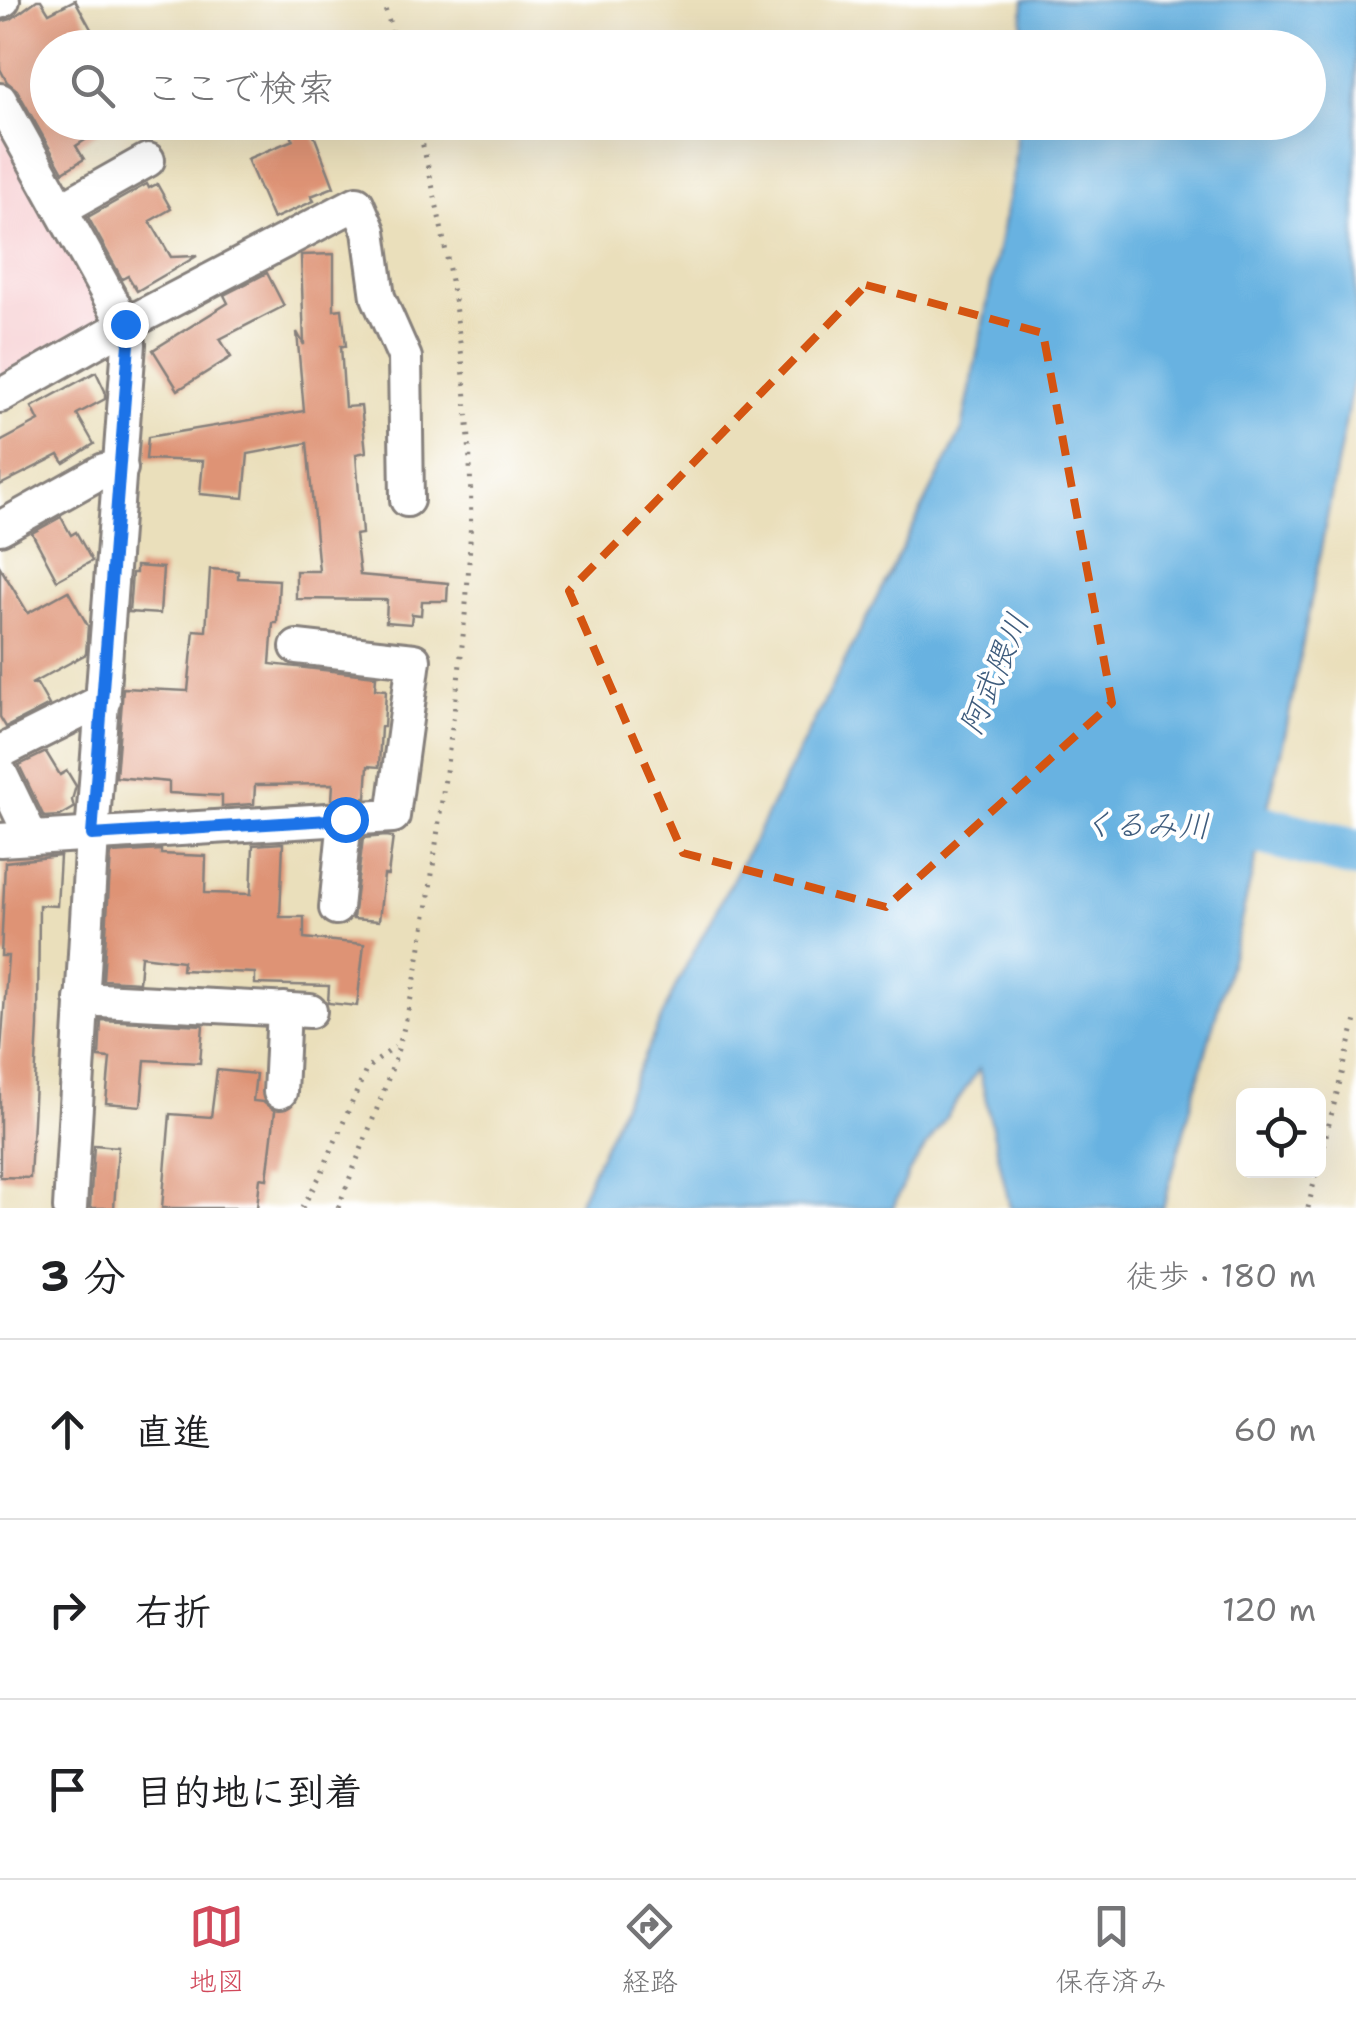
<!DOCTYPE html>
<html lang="ja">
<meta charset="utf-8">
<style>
:root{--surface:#fff;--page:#f6f6f6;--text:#202124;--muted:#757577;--line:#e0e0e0;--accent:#d1495b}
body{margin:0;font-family:"Shantell Sans","Klee One",sans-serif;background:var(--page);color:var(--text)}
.controls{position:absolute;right:30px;bottom:30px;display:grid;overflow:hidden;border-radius:15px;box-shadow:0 10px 40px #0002}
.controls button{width:90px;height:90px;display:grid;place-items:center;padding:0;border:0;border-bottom:2px solid var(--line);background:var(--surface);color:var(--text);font:50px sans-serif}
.stop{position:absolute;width:30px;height:30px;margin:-22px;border:8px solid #1a73e8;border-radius:50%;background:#fff}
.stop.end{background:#1a73e8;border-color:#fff;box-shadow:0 2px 10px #0008}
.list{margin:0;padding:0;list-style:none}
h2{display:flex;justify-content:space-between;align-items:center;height:130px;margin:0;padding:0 40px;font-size:42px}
h2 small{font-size:32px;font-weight:400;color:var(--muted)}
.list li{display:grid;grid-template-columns:65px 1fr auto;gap:30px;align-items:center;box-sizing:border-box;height:180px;padding:0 40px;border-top:2px solid var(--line)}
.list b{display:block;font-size:38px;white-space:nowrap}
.list em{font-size:32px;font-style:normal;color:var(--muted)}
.icon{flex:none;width:55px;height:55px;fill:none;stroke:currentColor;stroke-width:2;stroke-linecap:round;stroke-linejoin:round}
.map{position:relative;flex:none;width:1356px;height:1208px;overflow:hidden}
.search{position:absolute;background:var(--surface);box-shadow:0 10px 40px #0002;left:30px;right:30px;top:30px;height:110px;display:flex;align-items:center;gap:25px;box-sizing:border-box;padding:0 35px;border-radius:55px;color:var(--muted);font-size:38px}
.sheet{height:670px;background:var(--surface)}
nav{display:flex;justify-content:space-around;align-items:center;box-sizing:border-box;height:140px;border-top:2px solid var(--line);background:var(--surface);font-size:28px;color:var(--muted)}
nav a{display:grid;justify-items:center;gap:5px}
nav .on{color:var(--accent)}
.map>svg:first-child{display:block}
</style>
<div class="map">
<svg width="1356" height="1208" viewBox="0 0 1356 1208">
<rect width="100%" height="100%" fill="#fff"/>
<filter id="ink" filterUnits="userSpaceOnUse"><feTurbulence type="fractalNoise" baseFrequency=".01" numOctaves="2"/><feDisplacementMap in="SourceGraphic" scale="20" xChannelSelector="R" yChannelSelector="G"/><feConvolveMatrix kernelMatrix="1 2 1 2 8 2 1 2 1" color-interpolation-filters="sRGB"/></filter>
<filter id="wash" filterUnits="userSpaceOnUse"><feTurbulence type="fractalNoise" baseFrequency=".0048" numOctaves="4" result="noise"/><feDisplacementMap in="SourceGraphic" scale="40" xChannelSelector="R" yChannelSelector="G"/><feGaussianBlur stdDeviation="2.25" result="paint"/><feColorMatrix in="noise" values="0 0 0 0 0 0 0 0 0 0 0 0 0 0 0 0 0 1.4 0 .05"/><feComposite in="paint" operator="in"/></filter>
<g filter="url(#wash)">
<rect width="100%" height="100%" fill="#eadfbb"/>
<!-- built -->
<polygon fill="#f7cfd2" points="0,123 111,321 0,383"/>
<!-- water -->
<polygon fill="#68b2e1" stroke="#456a8e" stroke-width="2.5" points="1024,0 1356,0 1356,367 1286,730 1237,938 1163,1208 1010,1208 979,1069 910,1170 893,1208 576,1208 678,981 759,830 962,430 1014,169 1017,123 1308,122 1308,48 1021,47"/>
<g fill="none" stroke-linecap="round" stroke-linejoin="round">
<!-- river -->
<polyline stroke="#68b2e1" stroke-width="50" points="1194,826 1251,827 1356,854"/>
</g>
<g id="blocks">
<!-- building -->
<g fill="#de9375">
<polygon points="37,0 41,0 49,13 75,0 97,40 82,48 48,48 48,122 113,122 76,146 84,159 63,172 17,90 7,82 0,69 0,22 11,19"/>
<polygon points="286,122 309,122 334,187 311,196 314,201 273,219 247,159 293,140"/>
<polygon points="147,184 149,188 157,184 171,209 150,221 171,257 197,256 137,291 128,276 122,279 88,217"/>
<polygon points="334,254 334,310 342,309 346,346 341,346 345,407 361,406 366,452 356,454 362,534 355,535 360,575 448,583 447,601 422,601 421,615 412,614 411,624 386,622 387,600 296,599 296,571 319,571 307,443 248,454 244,498 200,494 203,461 146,459 148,437 304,411 297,332 304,345 301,255"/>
<polygon points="267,273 284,306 220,339 231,357 178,390 153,350 228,303 224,295"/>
<polygon points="96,372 105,391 105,399 77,414 94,444 64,463 59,455 0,485 0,442 39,421 32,407"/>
<polygon points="61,517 71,535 76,532 92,561 57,580 32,533"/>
<polygon points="136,566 163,568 160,614 129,612 132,573 136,573"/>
<polygon points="0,567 28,613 68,591 88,626 86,654 31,684 37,684 49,705 6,727 0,717"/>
<polygon points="210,569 238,571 238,578 279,580 277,623 273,623 270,664 376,676 375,689 386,690 384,727 381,727 379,767 368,766 366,798 332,800 333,784 255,785 254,804 222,806 222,796 169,793 169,782 116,777 123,688 188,691 194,630 206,631"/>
<polygon points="46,752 60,775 67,771 76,786 72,800 74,808 60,816 44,817 19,765"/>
<polygon points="386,836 393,837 388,875 384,875 379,921 353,919 363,838"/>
<polygon points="283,843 280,917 304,917 304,938 364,944 357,1006 328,1003 329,986 255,984 255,973 182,970 183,961 141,956 139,982 103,980 111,853 161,850 161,854 206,856 205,893 251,894 253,845"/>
<polygon points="60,856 57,906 39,905 38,1026 30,1178 0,1177 0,1063 8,956 1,956 5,862"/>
<polygon points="101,1020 203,1025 200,1063 145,1060 141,1106 106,1103 110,1058 99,1057"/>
<polygon points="217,1070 256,1074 253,1101 263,1102 275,1111 267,1179 260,1178 257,1208 162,1208 170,1114 211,1117"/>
<polygon points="94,1145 118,1147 114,1208 90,1208"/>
</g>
</g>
</g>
<g filter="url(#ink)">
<use href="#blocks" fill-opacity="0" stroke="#86807b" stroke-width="2.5"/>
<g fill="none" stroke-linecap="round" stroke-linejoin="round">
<defs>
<g id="street">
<polyline points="0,2 3,0"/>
<polyline points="0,100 125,325 129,344 92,835 70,1208"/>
<polyline points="61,209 148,160"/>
<polyline points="0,396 125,325 357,203 369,231 378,297 405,358 407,500"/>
<polyline points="0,528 104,470 121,468"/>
<polyline points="0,752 104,700"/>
<polyline points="0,772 32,838"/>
<polyline points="0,840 393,816 414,660 297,647"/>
<polyline points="336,908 345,819"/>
<polyline points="81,999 310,1011"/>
<polyline points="280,1092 284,1009"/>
</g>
</defs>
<!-- street casing -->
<use href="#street" stroke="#86807b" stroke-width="38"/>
<!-- path -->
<g stroke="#86807b" stroke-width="5" stroke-dasharray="2.5 8" stroke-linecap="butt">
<polyline points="382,0 398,48"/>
<polyline points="1318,1166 1356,1020"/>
<polyline points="302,1208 321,1174 367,1068 395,1047"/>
<path d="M 338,1208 C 357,1159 378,1109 395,1059 C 418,985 429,898 439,821 C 452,729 466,635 470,542 C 475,402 452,258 417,122"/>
<polyline points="1308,1208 1317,1170"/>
</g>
<!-- street -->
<use href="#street" stroke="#fff" stroke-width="32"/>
</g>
</g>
<g fill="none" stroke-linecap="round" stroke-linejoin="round" filter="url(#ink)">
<!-- route -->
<polyline stroke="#1a73e8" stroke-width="12" points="125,324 129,344 92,835 345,819"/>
</g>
<!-- marked area -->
<path fill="none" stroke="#d45411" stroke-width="8" stroke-dasharray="20 12" stroke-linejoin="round" d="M 866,285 L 1043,333 L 1112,703 L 886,907 L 683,853 L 569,591 Z"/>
<g text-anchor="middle" stroke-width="8" stroke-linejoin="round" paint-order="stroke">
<!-- water labels -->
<g font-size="32" font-style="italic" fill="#3e5c7d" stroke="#fff">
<text transform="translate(994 674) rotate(-67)" y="11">阿武隈川</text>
<text transform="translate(1146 825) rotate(1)" y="11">くるみ川</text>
</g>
</g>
</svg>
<div class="controls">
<button><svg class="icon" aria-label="locate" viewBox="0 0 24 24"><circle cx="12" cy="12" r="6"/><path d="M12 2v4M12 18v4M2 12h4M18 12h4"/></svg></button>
</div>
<div class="stop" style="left:345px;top:819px"></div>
<div class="stop end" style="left:125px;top:324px"></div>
<div class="search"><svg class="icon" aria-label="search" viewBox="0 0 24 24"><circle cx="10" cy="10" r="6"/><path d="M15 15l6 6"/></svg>ここで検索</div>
</div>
<section class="sheet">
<h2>3 分<small>徒歩 · 180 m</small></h2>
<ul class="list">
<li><svg class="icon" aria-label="ahead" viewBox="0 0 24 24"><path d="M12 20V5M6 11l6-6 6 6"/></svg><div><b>直進</b></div><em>60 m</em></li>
<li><svg class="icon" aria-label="right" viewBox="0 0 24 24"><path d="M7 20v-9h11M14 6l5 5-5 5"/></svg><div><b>右折</b></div><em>120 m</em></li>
<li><svg class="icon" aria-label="arrive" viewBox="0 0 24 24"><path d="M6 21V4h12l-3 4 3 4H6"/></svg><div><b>目的地に到着</b></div></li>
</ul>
</section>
<nav>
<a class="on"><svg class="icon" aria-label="map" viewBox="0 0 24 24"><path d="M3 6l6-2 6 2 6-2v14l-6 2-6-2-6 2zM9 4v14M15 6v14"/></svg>地図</a>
<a><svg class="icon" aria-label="directions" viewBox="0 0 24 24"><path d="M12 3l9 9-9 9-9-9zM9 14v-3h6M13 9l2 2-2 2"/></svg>経路</a>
<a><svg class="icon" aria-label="saved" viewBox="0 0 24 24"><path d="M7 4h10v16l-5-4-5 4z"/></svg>保存済み</a>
</nav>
